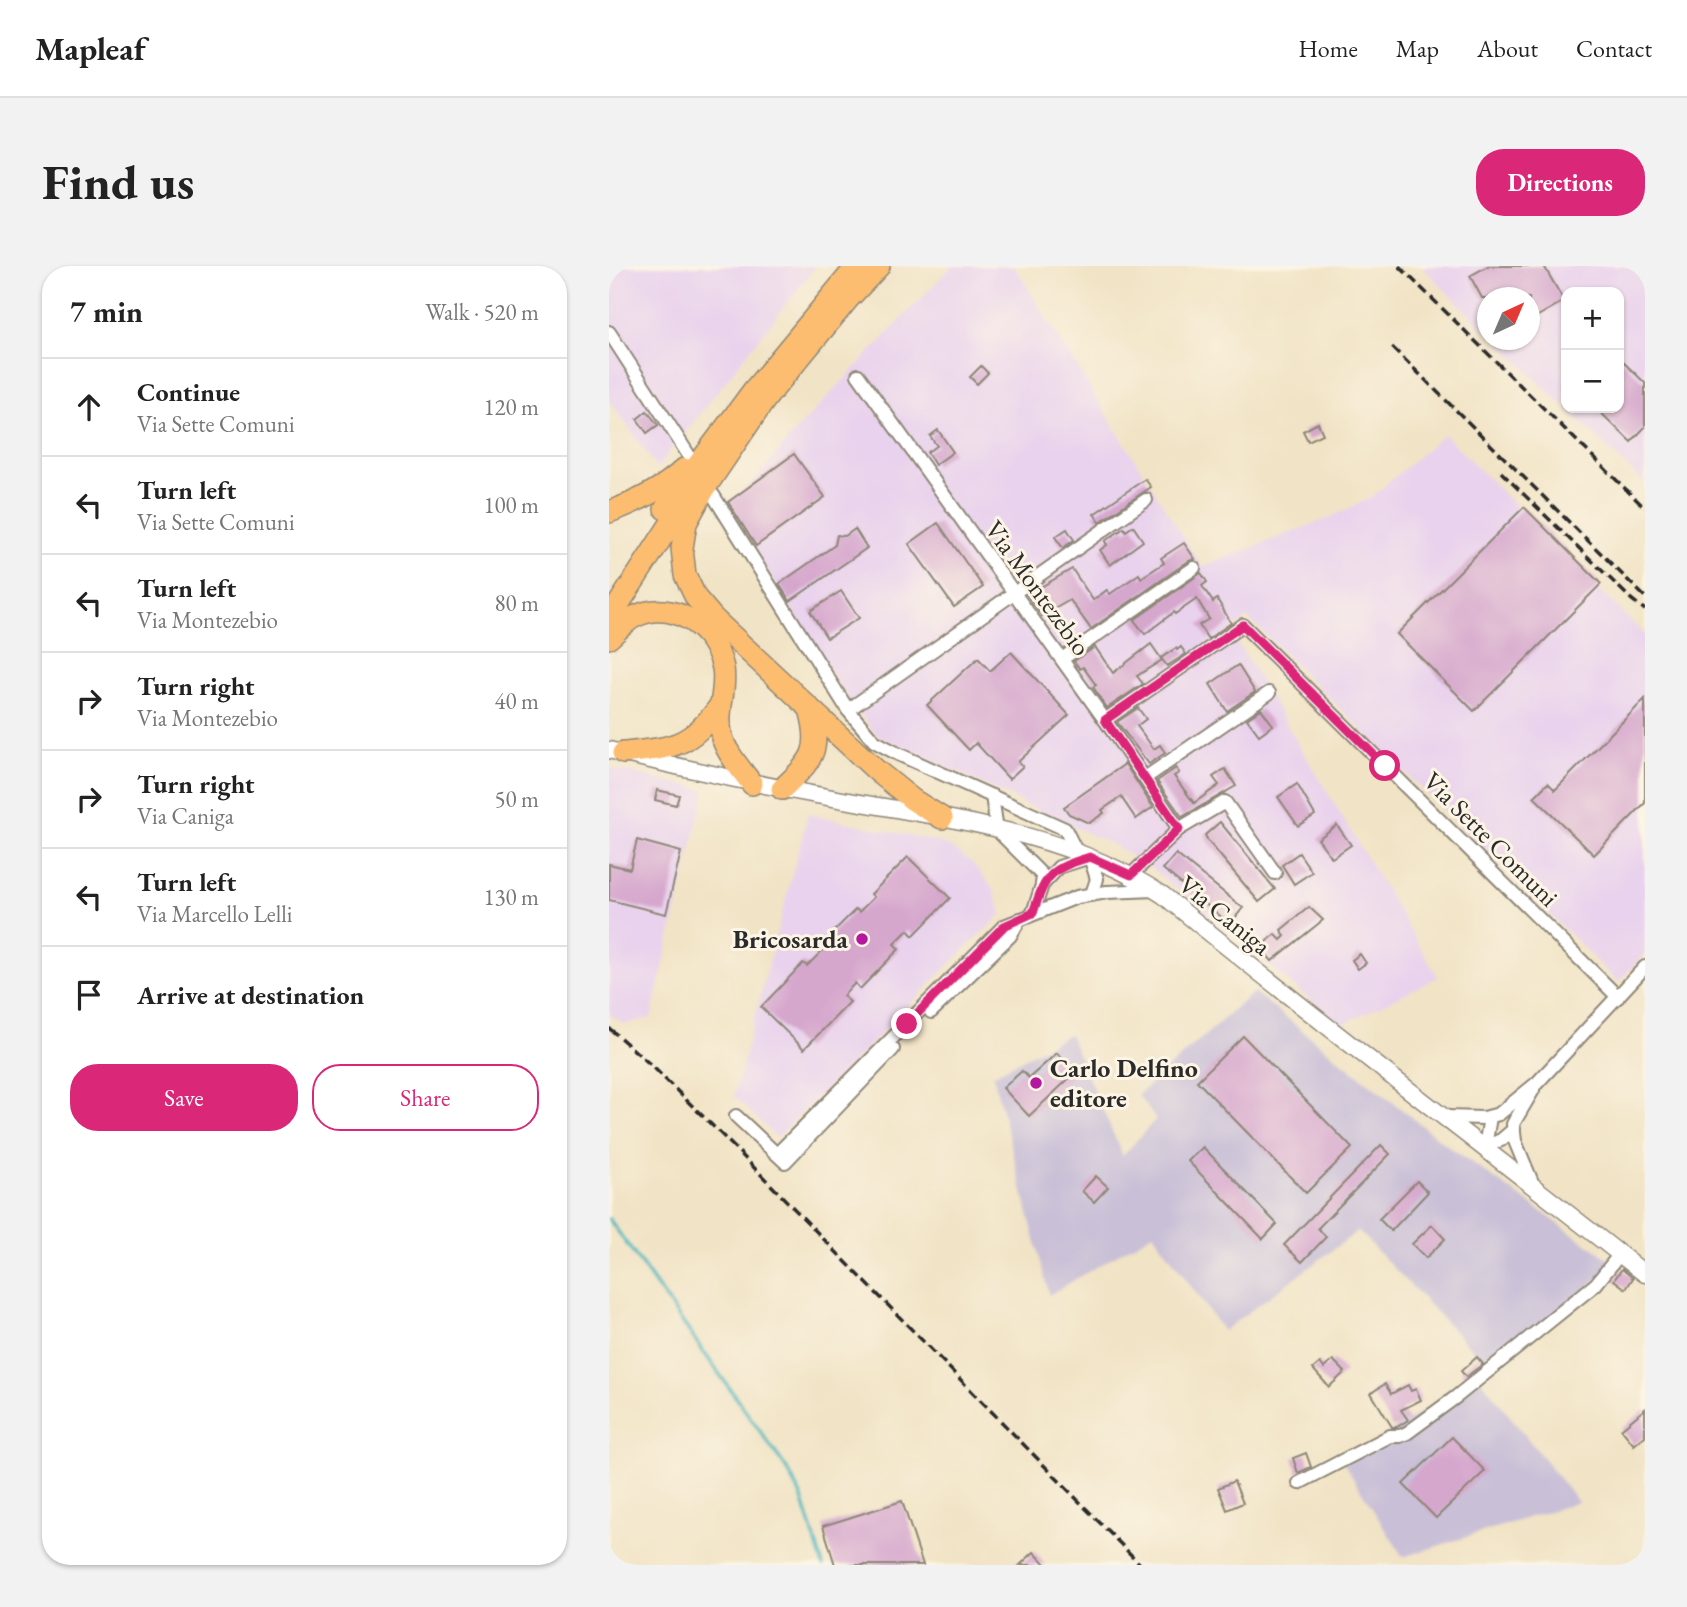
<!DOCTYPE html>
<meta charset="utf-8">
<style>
:root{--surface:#fff;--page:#f2f2f2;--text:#222;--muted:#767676;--line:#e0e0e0;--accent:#db2777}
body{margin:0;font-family:"EB Garamond",serif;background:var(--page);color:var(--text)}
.controls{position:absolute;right:21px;top:21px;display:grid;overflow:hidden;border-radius:14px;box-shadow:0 2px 5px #0004}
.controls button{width:63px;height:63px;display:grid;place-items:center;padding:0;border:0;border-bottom:2px solid var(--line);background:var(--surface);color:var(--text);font:35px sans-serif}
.compass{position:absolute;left:868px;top:21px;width:63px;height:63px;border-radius:50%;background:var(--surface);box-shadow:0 2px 5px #0004;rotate:44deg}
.stop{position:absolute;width:21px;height:21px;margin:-16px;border:5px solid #db2777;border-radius:50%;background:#fff}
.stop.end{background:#db2777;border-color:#fff;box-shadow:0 2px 7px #0008}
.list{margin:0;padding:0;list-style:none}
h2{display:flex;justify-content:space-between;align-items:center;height:91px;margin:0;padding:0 28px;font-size:30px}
h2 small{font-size:23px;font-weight:400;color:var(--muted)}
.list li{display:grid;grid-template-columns:46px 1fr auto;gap:21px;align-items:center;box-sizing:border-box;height:98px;padding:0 28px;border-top:2px solid var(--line)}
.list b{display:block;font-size:26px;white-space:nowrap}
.list p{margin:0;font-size:23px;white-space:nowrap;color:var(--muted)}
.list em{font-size:23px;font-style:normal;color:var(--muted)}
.actions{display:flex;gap:14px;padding:21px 28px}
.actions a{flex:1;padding:16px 0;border:2px solid var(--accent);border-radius:28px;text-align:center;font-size:24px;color:var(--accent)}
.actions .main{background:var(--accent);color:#fff}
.icon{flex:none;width:38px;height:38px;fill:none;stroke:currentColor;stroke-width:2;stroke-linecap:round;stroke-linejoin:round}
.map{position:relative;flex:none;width:1036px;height:1299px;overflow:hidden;border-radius:28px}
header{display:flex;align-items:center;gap:42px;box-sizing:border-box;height:98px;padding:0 35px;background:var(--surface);border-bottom:2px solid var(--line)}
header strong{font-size:33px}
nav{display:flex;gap:38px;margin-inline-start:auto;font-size:24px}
.intro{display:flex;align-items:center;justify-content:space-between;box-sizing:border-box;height:168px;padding:0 42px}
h1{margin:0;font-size:49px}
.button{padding:18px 32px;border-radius:28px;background:var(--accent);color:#fff;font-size:24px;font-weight:700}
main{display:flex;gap:42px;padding:0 42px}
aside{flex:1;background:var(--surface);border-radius:28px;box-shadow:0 2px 5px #0004}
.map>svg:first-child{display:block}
</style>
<header>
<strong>Mapleaf</strong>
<nav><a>Home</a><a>Map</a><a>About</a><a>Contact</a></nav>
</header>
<div class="intro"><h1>Find us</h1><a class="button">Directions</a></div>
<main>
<aside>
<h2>7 min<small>Walk · 520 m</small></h2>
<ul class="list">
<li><svg class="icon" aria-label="ahead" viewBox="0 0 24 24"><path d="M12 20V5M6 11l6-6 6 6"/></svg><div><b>Continue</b><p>Via Sette Comuni</p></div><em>120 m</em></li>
<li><svg class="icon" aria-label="left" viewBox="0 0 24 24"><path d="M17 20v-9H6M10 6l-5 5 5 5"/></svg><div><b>Turn left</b><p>Via Sette Comuni</p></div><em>100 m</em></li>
<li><svg class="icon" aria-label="left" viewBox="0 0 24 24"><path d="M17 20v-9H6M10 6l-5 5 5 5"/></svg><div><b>Turn left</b><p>Via Montezebio</p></div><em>80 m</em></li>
<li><svg class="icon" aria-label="right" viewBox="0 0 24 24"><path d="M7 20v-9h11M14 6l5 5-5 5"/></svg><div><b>Turn right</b><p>Via Montezebio</p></div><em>40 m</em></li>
<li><svg class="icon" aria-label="right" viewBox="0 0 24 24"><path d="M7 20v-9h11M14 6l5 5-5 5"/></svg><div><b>Turn right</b><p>Via Caniga</p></div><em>50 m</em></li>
<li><svg class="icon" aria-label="left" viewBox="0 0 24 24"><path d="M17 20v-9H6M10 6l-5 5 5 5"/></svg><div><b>Turn left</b><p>Via Marcello Lelli</p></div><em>130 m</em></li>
<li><svg class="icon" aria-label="arrive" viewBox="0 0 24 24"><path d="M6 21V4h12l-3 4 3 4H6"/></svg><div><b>Arrive at destination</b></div></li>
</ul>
<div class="actions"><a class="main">Save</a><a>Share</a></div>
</aside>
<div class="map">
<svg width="1036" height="1299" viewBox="0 0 1036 1299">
<rect width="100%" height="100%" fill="#fcf5e5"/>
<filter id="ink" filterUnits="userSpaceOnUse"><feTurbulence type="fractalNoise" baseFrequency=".0143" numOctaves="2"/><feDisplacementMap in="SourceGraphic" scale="14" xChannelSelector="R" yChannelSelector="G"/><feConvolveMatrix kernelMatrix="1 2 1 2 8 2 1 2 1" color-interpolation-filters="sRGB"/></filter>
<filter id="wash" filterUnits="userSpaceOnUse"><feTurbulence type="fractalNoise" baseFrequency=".00686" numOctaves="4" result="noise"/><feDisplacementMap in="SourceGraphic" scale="28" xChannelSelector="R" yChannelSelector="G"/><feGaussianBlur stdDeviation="1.57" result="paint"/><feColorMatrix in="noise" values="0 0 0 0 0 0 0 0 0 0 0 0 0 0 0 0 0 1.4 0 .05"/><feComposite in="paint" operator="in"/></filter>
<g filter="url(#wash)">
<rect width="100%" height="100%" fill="#f1e3c5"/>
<!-- built -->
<g fill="#e9d2ed">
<polygon points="0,0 207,0 48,202 0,134"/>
<polygon points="343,0 405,0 593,301 720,252 763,231 835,168 1036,369 1036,687 1009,716 639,352 621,364 829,711 732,759 543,603 504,579 267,468 238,431 120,245 191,160"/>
<polygon points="812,0 1036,0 1036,218 957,142 1010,142 1010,26 957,26 957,142 887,74 920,74 920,32 878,32 878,66"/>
<polygon points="0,502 96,524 42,752 15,758 0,748"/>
<polygon points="199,548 329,576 345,583 364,598 383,621 393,648 365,674 168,872 125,830"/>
</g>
<!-- industrial -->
<g fill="#c9bfd7">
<polygon points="645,726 836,878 1007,998 881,1102 749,965 614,1065 544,967 440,1029 384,809 460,768 514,890 547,853 529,829"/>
<polygon points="869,1110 969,1236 794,1291 734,1196"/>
</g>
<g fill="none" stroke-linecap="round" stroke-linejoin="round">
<!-- stream -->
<polyline stroke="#45b5bb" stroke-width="3.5" points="0,953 180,1206 193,1232 214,1299"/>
</g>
<g id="blocks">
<!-- building -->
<g fill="#d6a7cd">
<polygon points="879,0 935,0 955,35 920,55 920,32 873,32 861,10"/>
<polygon points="1010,92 1036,117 1036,161 1022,176 987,142 1010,142"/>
<polygon points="372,100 379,107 368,118 361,111"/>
<polygon points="38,145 49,159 38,167 28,153"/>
<polygon points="709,157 714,168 699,175 694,165"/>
<polygon points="329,164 344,186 326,199 318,186 328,180 321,170"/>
<polygon points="185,188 216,231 147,280 119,236"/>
<polygon points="536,213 542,221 491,256 485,248"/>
<polygon points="915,241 992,318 865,445 788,368"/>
<polygon points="329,257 374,321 345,341 300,278"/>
<polygon points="524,260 534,275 501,299 491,284 498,279 496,275 515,262 517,265"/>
<polygon points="246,263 258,282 181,335 170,318 226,279 228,269 236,270"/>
<polygon points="458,263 465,274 454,282 446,271"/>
<polygon points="575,277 586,293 580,295 482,363 461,334 433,350 418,329 463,303 484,334 498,324 501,328 530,308 532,312 555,297 552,292"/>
<polygon points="592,307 598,316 593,320 604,336 608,333 622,357 599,373 590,359 600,353 588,333 566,348 565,346 536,368 525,354"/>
<polygon points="232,325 250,352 218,372 201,345"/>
<polygon points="542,378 553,394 528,410 534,418 498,442 484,421 487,419 474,401 471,403 465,395 486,381 504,407"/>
<polygon points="572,381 577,388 558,400 552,392 567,382 568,384"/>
<polygon points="402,386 460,449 409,496 414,500 400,513 367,477 360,484 318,439 369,392 381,405"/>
<polygon points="629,399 646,426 618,445 601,418"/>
<polygon points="1036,433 1036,537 985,589 925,531 939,517 946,524"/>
<polygon points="529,442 537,453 528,460 545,483 551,479 556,487 540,498 508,456"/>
<polygon points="652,443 664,459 650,469 638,453"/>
<polygon points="516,498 544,541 527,553 512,531 493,544 495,547 480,557 460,548 455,541"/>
<polygon points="567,502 570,507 565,510 585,537 610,519 604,511 616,503 627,520 573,551 548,515"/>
<polygon points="688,518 706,549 689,560 669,531"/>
<polygon points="48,524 70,529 67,539 46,534"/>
<polygon points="611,556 666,623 650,636 599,575 596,569"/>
<polygon points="728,559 742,579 723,592 709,573"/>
<polygon points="28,574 72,586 57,648 0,634 0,598 21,603"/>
<polygon points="690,587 703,606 685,618 673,599"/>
<polygon points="567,588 634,642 621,658 554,603"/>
<polygon points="299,591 341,632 304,670 299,664 285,678 290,683 251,723 246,717 234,730 241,736 195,783 152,741 194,697 198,700 214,684 210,680 247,643 250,646 265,631 262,628"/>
<polygon points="700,641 714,654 663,695 651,681 666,668 672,674 676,670 672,664"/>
<polygon points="751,688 757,697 749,703 743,694"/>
<polygon points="634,770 743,882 697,927 588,815"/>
<polygon points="448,787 466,807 420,850 394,822 413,805 420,812"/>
<polygon points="772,879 781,888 709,962 717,971 693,996 675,979"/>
<polygon points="594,881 668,958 654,973 579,895"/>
<polygon points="487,910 499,921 485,936 473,925"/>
<polygon points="808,915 819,926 782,965 770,953"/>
<polygon points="823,959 836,973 817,992 803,978"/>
<polygon points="1013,1003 1024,1012 1017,1023 1005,1014"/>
<polygon points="868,1091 874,1098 857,1111 852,1105"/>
<polygon points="724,1094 736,1106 720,1121 704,1103 711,1097 715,1102"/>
<polygon points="776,1118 782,1128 799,1119 802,1125 807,1123 812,1134 792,1144 799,1154 788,1161 783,1161 762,1127"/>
<polygon points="1036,1143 1036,1170 1025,1179 1012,1163"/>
<polygon points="843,1171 876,1205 827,1252 794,1218"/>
<polygon points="697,1187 702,1201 689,1207 684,1192"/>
<polygon points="625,1215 634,1237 618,1244 609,1222"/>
<polygon points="293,1235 314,1299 226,1299 214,1260"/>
<polygon points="425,1286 437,1299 411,1299"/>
</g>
</g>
</g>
<g filter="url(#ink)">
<use href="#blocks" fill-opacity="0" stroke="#8e8778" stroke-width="2"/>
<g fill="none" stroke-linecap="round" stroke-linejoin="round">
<defs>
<g id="minor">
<polyline points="0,66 79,188"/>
<polyline points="249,109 496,454 570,563 522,609"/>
<polyline points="104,229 239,444 265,475 289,488 456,563 467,585"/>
<polyline points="453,393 585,302"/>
<polyline points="239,444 537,234"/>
<polyline points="496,454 634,359 1009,731"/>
<polyline points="536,512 660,427"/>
<polyline points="383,530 388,564 434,610 433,619 424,647"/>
<polyline points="570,563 616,536 666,607"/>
<polyline points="433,619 450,601 481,591 488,613 483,628"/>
<polyline points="322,746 401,670 411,653"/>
<polyline points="924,824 904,858 906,875 925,921"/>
<polyline points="127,850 176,896 284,783"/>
<polyline points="837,851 875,852 890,848 928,817 1036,701"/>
<polyline points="881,851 876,881 892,874 905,863"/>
<polyline points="168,888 395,660 468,631 498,626 546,624"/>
<polyline points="690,1217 781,1170 791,1170 798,1167 847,1131 987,1018 1011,988"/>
</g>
<path id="tertiary" d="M 0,484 C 76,503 152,519 229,533 C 340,553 458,566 554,629 C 712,759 876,881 1036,1008"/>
<g id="trunk">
<polyline points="157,132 96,222 77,257 73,282 76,309 87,332 105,353 268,505 304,534 333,552"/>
<polyline points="148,143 239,33 270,0"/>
<polyline points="56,243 144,125 248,0"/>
<path d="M 0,246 C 28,236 54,223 75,203"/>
<polyline points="0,353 77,234"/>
<path d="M 0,372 C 8,365 16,356 25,351 C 65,331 106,363 114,402 C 118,424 107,445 112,467 C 116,486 132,503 143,518"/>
<path d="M 14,487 C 62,482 80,482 110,441"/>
<path d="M 173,523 C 203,494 213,486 201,443"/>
</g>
</defs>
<!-- minor casing -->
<use href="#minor" stroke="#8e8778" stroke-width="16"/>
<!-- tertiary casing -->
<use href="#tertiary" stroke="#8e8778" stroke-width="19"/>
<!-- trunk casing -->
<use href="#trunk" stroke="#8e8778" stroke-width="24"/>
<!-- minor -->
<use href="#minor" stroke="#fff" stroke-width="12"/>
<!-- tertiary -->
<use href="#tertiary" stroke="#fff" stroke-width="16"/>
<!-- trunk -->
<use href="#trunk" stroke="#fcbd6f" stroke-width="21"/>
<!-- rail -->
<g stroke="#2b2b2b" stroke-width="3.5" stroke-dasharray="10 5" stroke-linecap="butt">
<polyline points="790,0 1036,242"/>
<polyline points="783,81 1036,331"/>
<polyline points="892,206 1022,333 1036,344"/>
<polyline points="0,762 43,800 127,883 532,1299"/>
</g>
</g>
</g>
<g fill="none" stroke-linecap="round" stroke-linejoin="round" filter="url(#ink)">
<!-- route -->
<path stroke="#db2777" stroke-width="9" d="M 298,758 L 395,660 L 424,647 C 437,608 441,603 481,591 L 522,609 L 570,563 L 496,454 L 634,359 L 776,500"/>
</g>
<!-- markers -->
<g fill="#b5179e" stroke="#fcf5e5" stroke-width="2.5">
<circle cx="253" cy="673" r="7"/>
<circle cx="427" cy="817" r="7"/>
</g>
<g text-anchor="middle" stroke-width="6" stroke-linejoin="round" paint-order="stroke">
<!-- street labels -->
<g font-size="26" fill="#2b2b2b" stroke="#fcf5e5">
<text transform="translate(429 322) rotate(54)" y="9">Via Montezebio</text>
<text transform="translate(882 573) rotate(45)" y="9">Via Sette Comuni</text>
<text transform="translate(616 649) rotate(39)" y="9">Via Caniga</text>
</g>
<!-- poi labels -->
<g font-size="26" font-weight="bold" fill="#2b2b2b" stroke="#fcf5e5" text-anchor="end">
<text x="239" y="682">Bricosarda</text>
<text x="441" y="811" text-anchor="start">Carlo Delfino<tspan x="441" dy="30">editore</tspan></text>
</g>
</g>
</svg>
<div class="controls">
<button>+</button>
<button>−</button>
</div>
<svg class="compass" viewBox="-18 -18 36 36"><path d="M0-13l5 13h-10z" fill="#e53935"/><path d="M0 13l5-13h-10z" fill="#767676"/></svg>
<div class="stop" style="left:776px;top:500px"></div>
<div class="stop end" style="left:298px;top:758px"></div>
</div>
</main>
